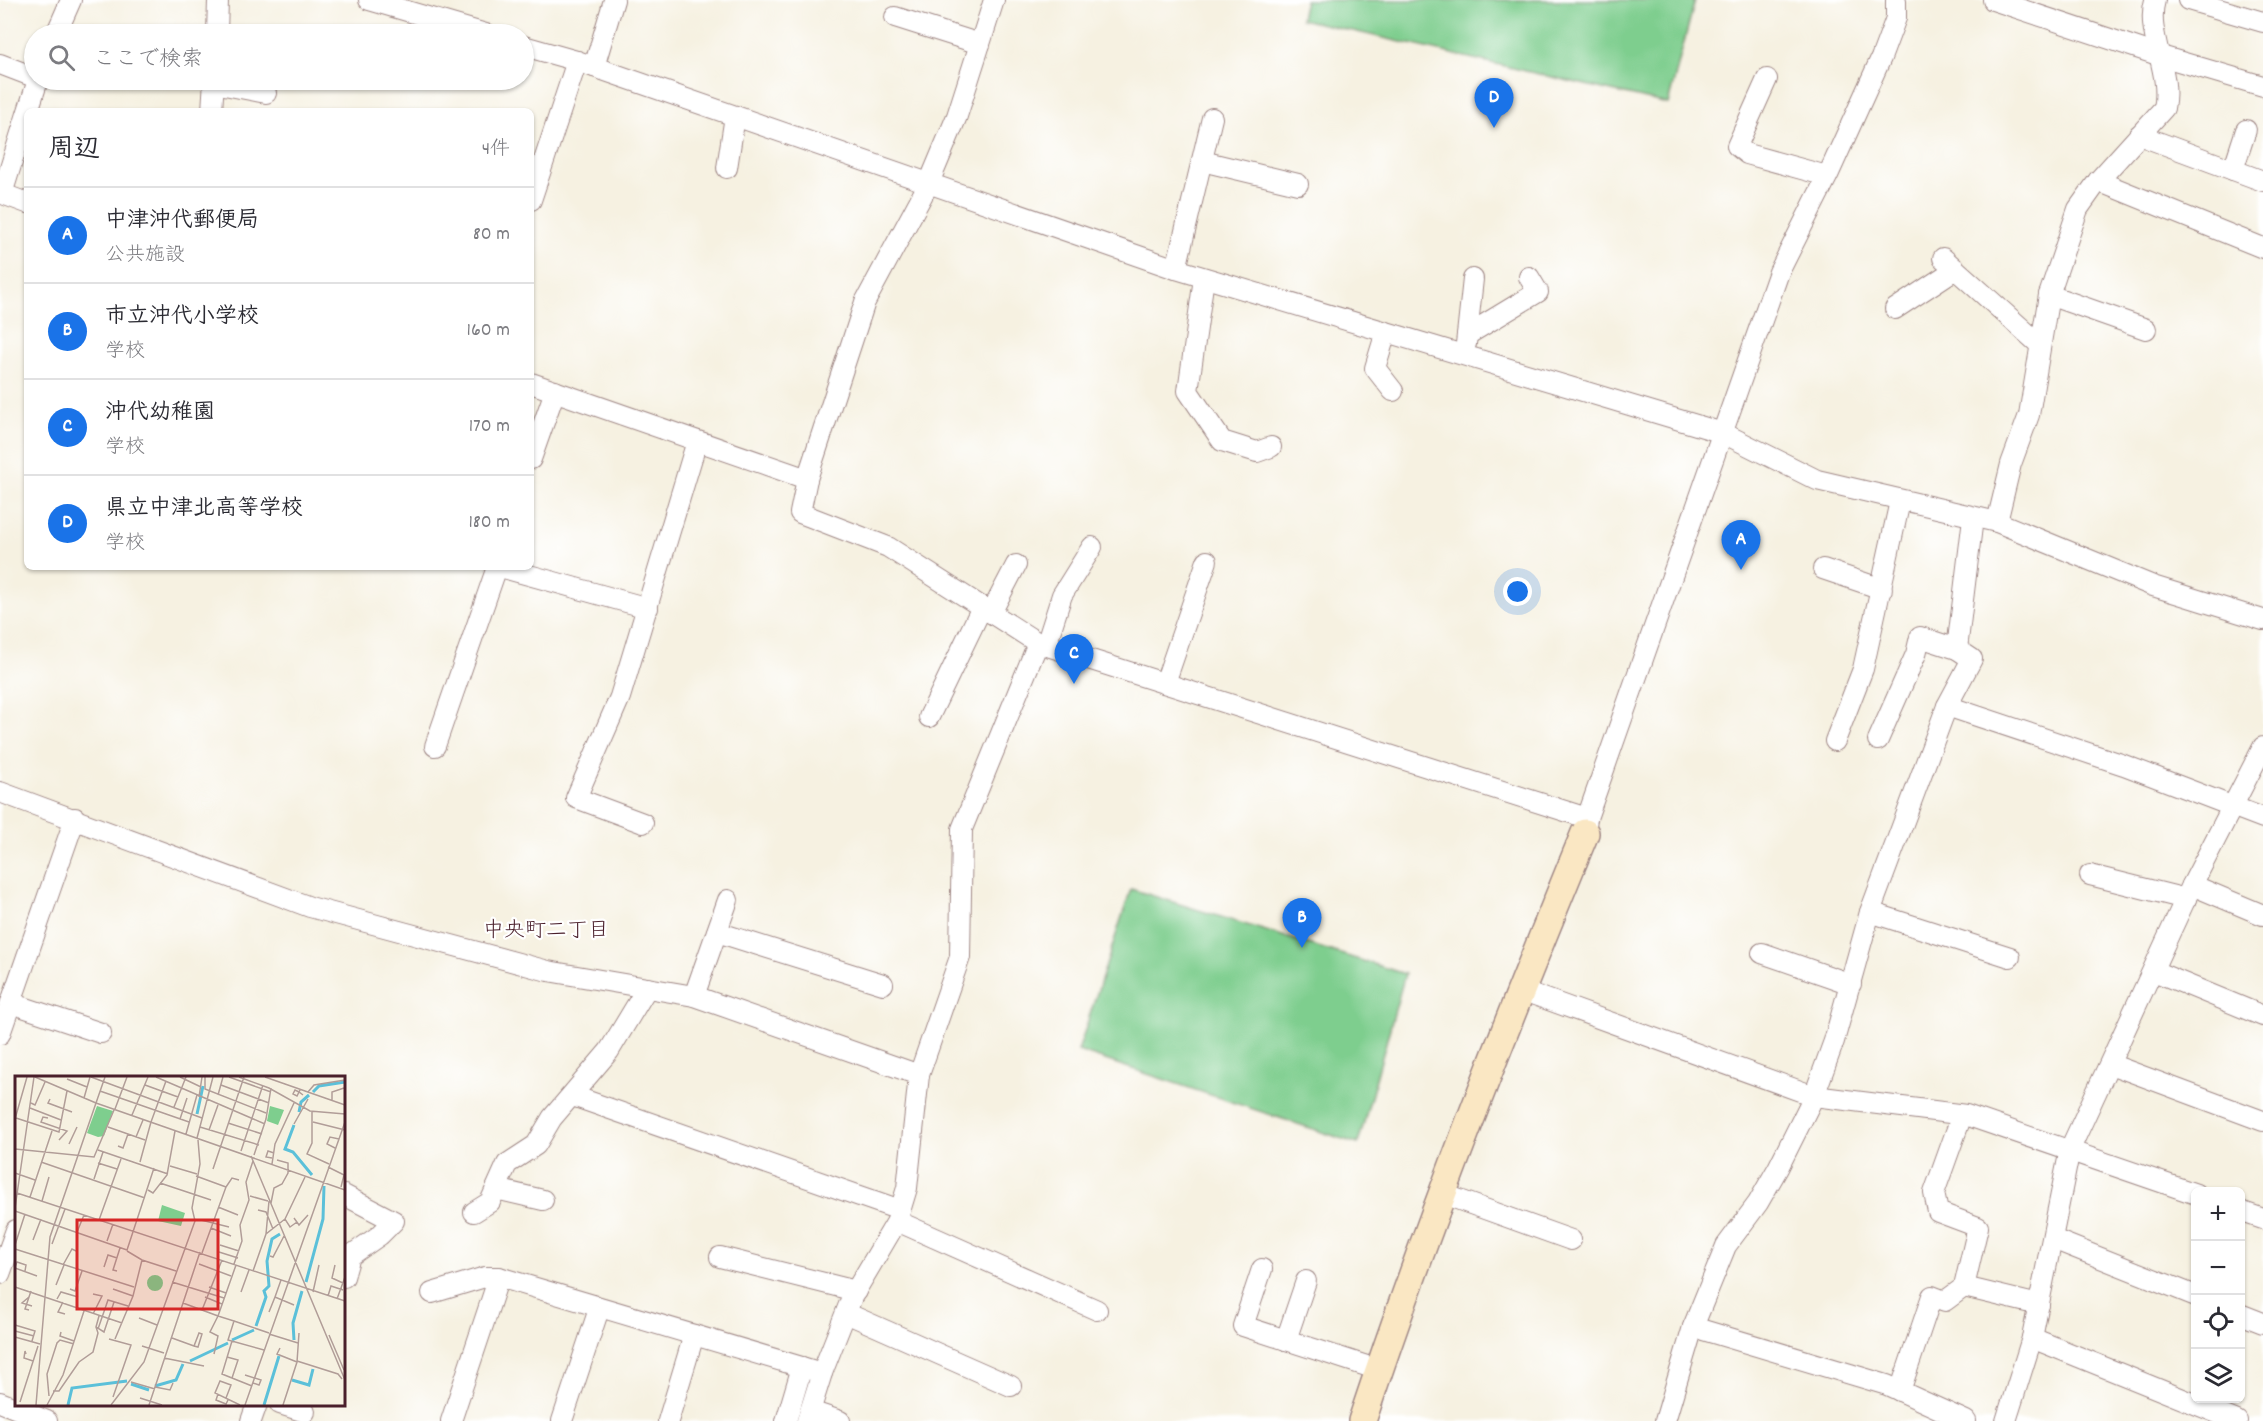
<!DOCTYPE html>
<html lang="ja">
<meta charset="utf-8">
<style>
:root{--surface:#fff;--page:#f7f7f7;--text:#2b2b33;--muted:#7c7c81;--line:#e1e1e2;--accent:#1a73e8}
body{margin:0;font-family:Dekko,"Klee One",sans-serif;background:var(--page);color:var(--text)}
.controls{position:absolute;right:18px;bottom:18px;display:grid;overflow:hidden;border-radius:9px;box-shadow:0 2px 4px #0004}
.controls button{width:54px;height:54px;display:grid;place-items:center;padding:0;border:0;border-bottom:2px solid var(--line);background:var(--surface);color:var(--text);font:30px sans-serif}
.you{position:absolute;left:1518px;top:592px;width:21px;height:21px;margin:-15px;border:4px solid #fff;border-radius:50%;background:#1a73e8;box-shadow:0 0 0 9px #1a73e833}
.badge{display:grid;place-items:center;width:39px;height:39px;border-radius:50%;background:var(--accent);color:#fff;font-size:20px;font-weight:700}
.pin{position:absolute;translate:-50% -50px;filter:drop-shadow(0 2px 3px #0008)}
.pin::after{content:'';position:absolute;top:32px;width:21px;height:18px;background:inherit;clip-path:polygon(0 0,100% 0,50% 100%)}
.list{margin:0;padding:0;list-style:none}
h2{display:flex;justify-content:space-between;align-items:center;height:78px;margin:0;padding:0 24px;font-size:26px}
h2 small{font-size:20px;font-weight:400;color:var(--muted)}
.list li{display:grid;grid-template-columns:39px 1fr auto;gap:18px;align-items:center;box-sizing:border-box;height:96px;padding:0 24px;border-top:2px solid var(--line)}
.list b{display:block;font-size:22px;white-space:nowrap}
.list p{margin:0;font-size:20px;white-space:nowrap;color:var(--muted)}
.list em{font-size:20px;font-style:normal;color:var(--muted)}
.icon{flex:none;width:33px;height:33px;fill:none;stroke:currentColor;stroke-width:2;stroke-linecap:round;stroke-linejoin:round}
.map{position:relative;flex:none;width:2263px;height:1421px;overflow:hidden}
.search{position:absolute;background:var(--surface);box-shadow:0 2px 4px #0004;left:24px;top:24px;width:510px;height:66px;display:flex;align-items:center;gap:15px;box-sizing:border-box;padding:0 21px;border-radius:33px;color:var(--muted);font-size:22px}
.panel{position:absolute;background:var(--surface);box-shadow:0 2px 4px #0004;left:24px;top:108px;width:510px;height:462px;border-radius:9px}
.map>svg:first-child{display:block}
</style>
<div class="map">
<svg width="2263" height="1421" viewBox="0 0 2263 1421">
<rect width="100%" height="100%" fill="#fff"/>
<filter id="ink" filterUnits="userSpaceOnUse"><feTurbulence type="fractalNoise" baseFrequency=".0167" numOctaves="2"/><feDisplacementMap in="SourceGraphic" scale="12" xChannelSelector="R" yChannelSelector="G"/><feConvolveMatrix kernelMatrix="1 2 1 2 8 2 1 2 1" color-interpolation-filters="sRGB"/></filter>
<filter id="wash" filterUnits="userSpaceOnUse"><feTurbulence type="fractalNoise" baseFrequency=".008" numOctaves="4" result="noise"/><feDisplacementMap in="SourceGraphic" scale="24" xChannelSelector="R" yChannelSelector="G"/><feGaussianBlur stdDeviation="1.35" result="paint"/><feColorMatrix in="noise" values="0 0 0 0 0 0 0 0 0 0 0 0 0 0 0 0 0 1.4 0 .05"/><feComposite in="paint" operator="in"/></filter>
<g filter="url(#wash)">
<rect width="100%" height="100%" fill="#f6f1e1"/>
<!-- garden -->
<g fill="#7ece8e" stroke="#64765c" stroke-width="1.5">
<polygon points="1305,0 1695,0 1668,104 1301,19"/>
<polygon points="1131,889 1405,974 1358,1144 1078,1051"/>
</g>
</g>
<g filter="url(#ink)">
<g fill="none" stroke-linecap="round" stroke-linejoin="round">
<defs>
<g id="street">
<polyline points="369,0 486,34"/>
<polyline points="1993,0 2161,56 2263,86"/>
<polyline points="2188,0 2263,22"/>
<polyline points="895,17 980,44"/>
<polyline points="56,34 71,0"/>
<polyline points="217,34 218,0"/>
<polyline points="524,46 577,61 1176,269 1723,433 1817,480 1997,522 2153,586 2263,620"/>
<polyline points="0,64 34,77"/>
<polyline points="594,67 614,0"/>
<polyline points="1767,79 1737,146 1747,154 1827,176"/>
<polyline points="214,83 266,93"/>
<polyline points="28,111 38,80"/>
<polyline points="212,111 214,80"/>
<polyline points="2139,135 2263,181"/>
<polyline points="1202,161 1298,184"/>
<polyline points="727,168 735,116"/>
<polyline points="2233,170 2246,130"/>
<polyline points="2098,181 2263,248"/>
<polyline points="0,193 27,203"/>
<polyline points="2,194 27,114"/>
<polyline points="531,200 577,61"/>
<polyline points="1943,258 2039,344"/>
<polyline points="1176,269 1212,118"/>
<polyline points="1204,278 1188,391 1222,441 1257,452 1271,447"/>
<polyline points="2049,295 2146,329"/>
<polyline points="1895,309 1954,270"/>
<polyline points="1386,332 1375,368 1393,391"/>
<polyline points="1467,335 1538,292 1529,277"/>
<polyline points="1466,344 1473,279"/>
<polyline points="531,383 807,479 865,302 929,183 957,116 994,0"/>
<polyline points="531,459 555,391"/>
<polyline points="807,479 800,513 888,547 1038,643 1587,818"/>
<path d="M 1997,522 L 2011,464 L 2029,415 L 2049,295 L 2078,209 L 2098,181 L 2164,108 C 2172,72 2145,33 2155,0"/>
<polyline points="500,567 648,608"/>
<polyline points="1823,569 1882,589"/>
<polyline points="991,613 1016,565"/>
<polyline points="1046,645 1062,595 1092,547"/>
<polyline points="1165,683 1207,561"/>
<polyline points="1947,706 2124,765 2263,818"/>
<polyline points="929,717 982,607"/>
<polyline points="1878,740 1916,654 1920,637 1957,649"/>
<polyline points="1835,741 1863,669 1900,501"/>
<polyline points="435,746 497,567"/>
<polyline points="0,792 310,907 548,971 694,996 919,1075"/>
<polyline points="643,823 576,798 620,697 697,441"/>
<polyline points="1585,833 1587,818 1779,272 1829,173 1881,58 1896,18 1896,0"/>
<polyline points="2090,875 2186,899"/>
<polyline points="2192,885 2263,915"/>
<polyline points="1870,912 2010,957"/>
<polyline points="717,932 883,984"/>
<polyline points="1762,953 1851,984"/>
<polyline points="2154,971 2263,1016"/>
<polyline points="1521,990 1814,1096 1966,1115 2196,1194"/>
<polyline points="694,996 728,900"/>
<polyline points="11,1003 101,1033"/>
<polyline points="0,1034 75,818"/>
<polyline points="2110,1064 2263,1121"/>
<polyline points="573,1096 900,1210"/>
<polyline points="496,1189 543,1200"/>
<polyline points="1443,1194 1571,1240"/>
<polyline points="344,1195 394,1221 380,1235 350,1256 344,1277"/>
<polyline points="2240,1211 2263,1219"/>
<polyline points="474,1212 490,1202 507,1164 536,1145 552,1118 609,1051 647,988"/>
<polyline points="897,1221 1097,1310"/>
<polyline points="2053,1239 2196,1296"/>
<polyline points="720,1257 856,1291"/>
<polyline points="1262,1269 1243,1326 1379,1370"/>
<polyline points="0,1274 16,1230"/>
<polyline points="1964,1287 2039,1305"/>
<polyline points="432,1293 485,1277 499,1277"/>
<polyline points="846,1313 1011,1386"/>
<polyline points="2240,1314 2263,1323"/>
<polyline points="1693,1327 1887,1385 1966,1421"/>
<polyline points="2032,1338 2237,1421"/>
<polyline points="1286,1340 1306,1281"/>
<polyline points="1900,1391 1932,1296 1945,1301 1964,1287 1978,1227 1938,1212 1934,1193 1962,1115"/>
<polyline points="0,1402 47,1421"/>
<polyline points="280,1404 305,1412"/>
<polyline points="810,1411 840,1421"/>
<polyline points="251,1421 257,1404"/>
<polyline points="451,1421 499,1277 822,1373"/>
<polyline points="562,1421 599,1309"/>
<polyline points="668,1421 694,1335"/>
<polyline points="786,1421 802,1367"/>
<polyline points="807,1421 822,1373 852,1297 897,1221 907,1188 919,1075 960,957 962,829 1038,643"/>
<polyline points="1665,1421 1693,1327 1726,1246 1758,1203 1778,1168 1814,1096 1834,1041 1870,912 1947,706 1972,659 1957,649 1973,518"/>
<polyline points="2006,1421 2032,1338 2070,1149 2192,885 2263,747"/>
</g>
<path id="secondary" d="M 1362,1421 C 1428,1222 1505,1027 1585,833"/>
</defs>
<!-- street casing -->
<use href="#street" stroke="#a08886" stroke-width="22"/>
<!-- secondary casing -->
<use href="#secondary" stroke="#a08886" stroke-width="30"/>
<!-- street -->
<use href="#street" stroke="#fff" stroke-width="20"/>
<!-- secondary -->
<use href="#secondary" stroke="#fae7c3" stroke-width="27"/>
</g>
</g>
<g text-anchor="middle" stroke-width="4.5" stroke-linejoin="round" paint-order="stroke">
<!-- neighbourhood labels -->
<g font-size="21" fill="#4a1f2b" stroke="#fff">
<text x="546" y="936">中央町二丁目</text>
</g>
</g>
<!-- overview -->
<g transform="translate(15 1076)">
<rect width="330" height="330" fill="#f6f1e1"/>
<path d="M 82,30 L 98,35 L 89,60 L 83,61 L 72,57 Z" fill="#7ece8e"/>
<path d="M 255,30 L 269,34 L 263,49 L 252,45 ZM 147,129 L 170,137 L 166,150 L 143,145 ZM132 207a8 8 0 1 1 16 0a8 8 0 1 1-16 0Z" fill="#7ece8e"/>
<path fill="none" stroke="#5bc0d9" stroke-width="3" d="M 298,16 L 304,10 L 330,6M 284,36 L 286,26 L 294,19M 182,38 L 188,10M 279,49 L 270,73 L 278,76 L 297,99M 291,206 L 308,143 L 309,110M 241,250 L 251,221 L 249,215 L 254,210 L 252,185 L 257,163 L 265,158M 217,264 L 239,254M 279,264 L 278,247 L 287,215M 175,285 L 213,267M 277,304 L 294,309 L 298,293M 116,308 L 134,314M 140,310 L 161,304 L 168,288M 53,329 L 57,312 L 112,305M 249,329 L 264,280"/>
<path fill="none" stroke="#b19d98" stroke-width="1.5" d="M 20,1 L 81,27M 76,1 L 187,42M 141,1 L 250,48M 165,1 L 186,11M 190,1 L 190,13 L 251,37M 214,1 L 256,16M 224,1 L 254,12 L 295,35 L 330,38M 250,1 L 330,29M 52,3 L 72,11M 130,9 L 163,21M 206,9 L 254,27M 285,14 L 282,20 L 278,18 L 280,14 L 284,16 L 288,19M 85,15 L 174,46M 293,16 L 299,9 L 330,4M 203,19 L 208,1M 184,21 L 187,1M 69,22 L 75,1M 35,23 L 33,27 L 57,36M 317,24 L 317,16 L 329,12M 16,27 L 20,29 L 30,6M 81,27 L 90,1M 159,31 L 171,1M 15,32 L 46,44M 100,33 L 112,1M 297,36 L 297,67 L 292,78 L 314,88M 117,39 L 133,1M 1,42 L 44,56 L 52,15M 33,42 L 28,41 L 26,46 L 52,55 L 44,64M 0,43 L 12,1M 165,43 L 172,22M 136,46 L 151,5M 298,46 L 330,54M 213,47 L 247,58M 279,48 L 293,23M 93,51 L 130,64M 185,51 L 244,69M 194,54 L 203,29M 171,58 L 182,19M 121,61 L 128,44M 182,62 L 198,1M 54,68 L 62,51M 103,70 L 108,72 L 113,58M 320,72 L 312,68 L 315,61 L 324,63M 0,73 L 79,81 L 99,34M 83,74 L 153,98M 226,75 L 248,9M 239,79 L 251,43 L 256,12M 236,80 L 330,304M 257,82 L 251,81 L 253,75 L 259,77M 26,86 L 130,122M 125,86 L 136,46M 83,87 L 102,93M 257,88 L 260,68 L 279,27M 155,90 L 182,98M 313,91 L 329,99 L 326,111M 198,93 L 229,1M 0,97 L 20,104M 181,100 L 211,111 L 187,177M 79,103 L 88,76M 145,107 L 196,124M 211,111 L 217,102 L 224,104M 133,114 L 138,117 L 152,99 L 160,55M 2,117 L 330,225M 235,120 L 253,125M 15,121 L 37,55M 27,125 L 34,101M 256,127 L 259,112 L 267,108 L 273,97 L 273,87 L 262,84M 203,131 L 223,139M 0,132 L 19,1M 243,134 L 251,136 L 258,153M 0,135 L 112,174 L 139,92M 279,142 L 284,149 L 293,139M 270,143 L 290,101M 84,144 L 106,83M 186,144 L 214,151M 196,152 L 216,160M 62,156 L 69,139M 251,158 L 254,125M 18,164 L 26,143M 92,165 L 98,148M 37,168 L 50,133M 0,169 L 10,138M 205,169 L 224,175M 0,173 L 119,211M 112,175 L 127,184 L 161,195M 204,176 L 223,182M 255,180 L 258,181 L 269,160M 184,188 L 216,200M 219,188 L 227,165 L 225,149 L 234,124 L 231,106 L 238,85M 48,189 L 57,173 L 61,175M 221,189 L 203,240 L 219,245 L 213,264 L 249,274M 320,189 L 317,202 L 328,207M 0,191 L 2,186 L 11,189 L 10,195M 89,191 L 93,179 L 102,182M 0,192 L 22,200M 102,195 L 98,194 L 105,172M 238,195 L 251,158 L 270,143 L 275,151 L 282,146M 157,206 L 209,222M 41,209 L 49,189M 0,211 L 107,247M 194,211 L 211,217M 55,213 L 60,215 L 67,195M 98,213 L 118,220M 226,216 L 234,194M 298,216 L 304,189M 78,218 L 87,220 L 78,238M 313,220 L 316,210 L 328,214M 14,221 L 7,227 L 17,230M 190,221 L 207,228M 260,221 L 266,204M 42,223 L 46,216 L 63,221M 322,223 L 330,201M 48,226 L 43,236 L 50,238M 168,227 L 203,240 L 195,256 L 203,260 L 199,278M 14,234 L 10,233 L 16,215M 187,234 L 207,184M 254,236 L 260,221 L 279,229M 84,240 L 81,251 L 89,256 L 99,226M 124,242 L 142,249M 219,245 L 254,257M 0,249 L 20,255 L 17,265M 83,253 L 93,224 L 113,230M 0,255 L 19,260M 46,256 L 45,260 L 59,265M 254,258 L 283,267M 314,259 L 329,294M 0,261 L 25,268M 157,262 L 179,270 L 184,257 L 187,258 L 183,271 L 179,270M 94,263 L 116,269 L 98,321M 100,263 L 118,220 L 127,184M 217,265 L 207,298 L 237,310M 127,270 L 149,277M 265,272 L 262,278 L 282,286M 11,278 L 10,275 L 9,282 L 18,285M 212,281 L 223,284 L 217,302M 149,282 L 189,290M 282,285 L 323,298 L 327,303M 230,299 L 246,304 L 244,309 L 238,307M 116,306 L 140,313M 140,311 L 155,314 L 158,307M 38,315 L 44,315 L 64,286 L 78,276 L 83,257 L 81,251M 203,318 L 201,324 L 211,328 L 213,324M 34,320 L 32,298 L 42,267 L 45,264 L 59,268M 125,322 L 147,329M 211,322 L 216,309 L 205,305 L 200,317 L 225,329M 5,326 L 23,270M 21,329 L 35,161 L 81,27 L 330,114M 32,329 L 48,299 L 69,235M 96,329 L 129,286 L 180,145 L 177,132 L 185,88 L 183,64M 134,329 L 185,176M 230,329 L 330,46M 268,329 L 282,286 L 284,257"/>
<path fill="#d62828" fill-opacity="0.15" stroke="#d62828" stroke-width="3" d="M 62,144 L 203,144 L 203,233 L 62,233 Z"/>
<rect width="330" height="330" fill="none" stroke="#4a1f2b" stroke-width="3"/>
</g>
</svg>
<div class="controls">
<button>+</button>
<button>−</button>
<button><svg class="icon" aria-label="locate" viewBox="0 0 24 24"><circle cx="12" cy="12" r="6"/><path d="M12 2v4M12 18v4M2 12h4M18 12h4"/></svg></button>
<button><svg class="icon" aria-label="layers" viewBox="0 0 24 24"><path d="M12 4l9 5-9 5-9-5zM3 14l9 5 9-5"/></svg></button>
</div>
<div class="you"></div>
<div class="pin badge" style="left:1741px;top:570px">A</div>
<div class="pin badge" style="left:1302px;top:948px">B</div>
<div class="pin badge" style="left:1074px;top:684px">C</div>
<div class="pin badge" style="left:1494px;top:128px">D</div>
<div class="search"><svg class="icon" aria-label="search" viewBox="0 0 24 24"><circle cx="10" cy="10" r="6"/><path d="M15 15l6 6"/></svg>ここで検索</div>
<section class="panel">
<h2>周辺<small>4件</small></h2>
<ul class="list">
<li><span class="badge">A</span><div><b>中津沖代郵便局</b><p>公共施設</p></div><em>80 m</em></li>
<li><span class="badge">B</span><div><b>市立沖代小学校</b><p>学校</p></div><em>160 m</em></li>
<li><span class="badge">C</span><div><b>沖代幼稚園</b><p>学校</p></div><em>170 m</em></li>
<li><span class="badge">D</span><div><b>県立中津北高等学校</b><p>学校</p></div><em>180 m</em></li>
</ul>
</section>
</div>
